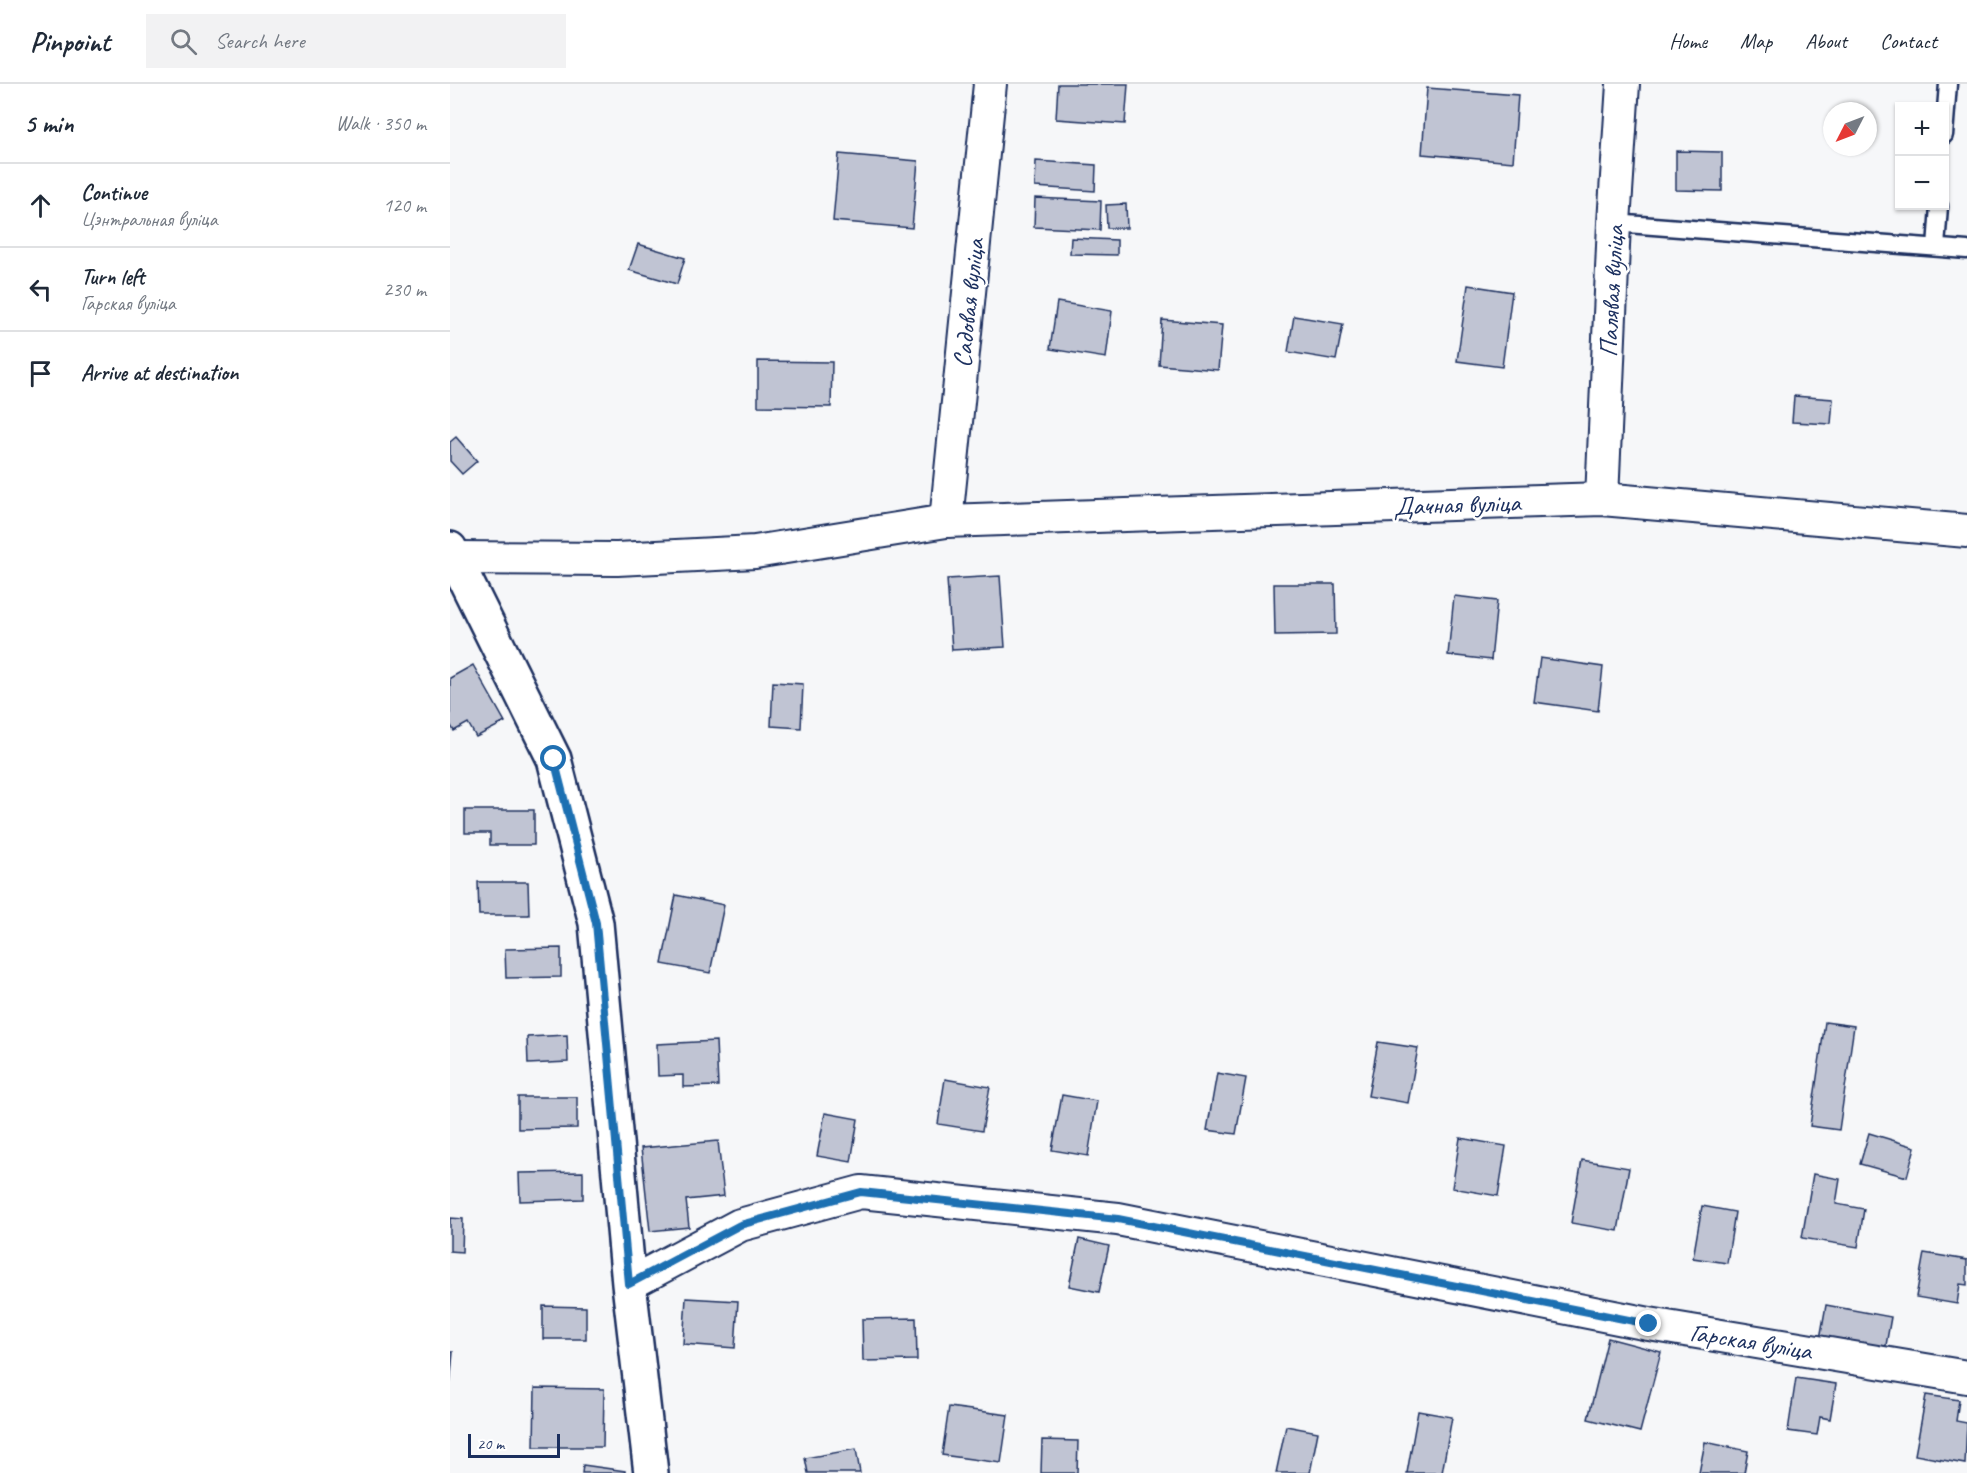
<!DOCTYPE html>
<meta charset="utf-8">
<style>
:root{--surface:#fff;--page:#f2f2f3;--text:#1f2937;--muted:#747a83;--line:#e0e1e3}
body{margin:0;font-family:Caveat,sans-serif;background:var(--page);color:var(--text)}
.controls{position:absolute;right:18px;top:18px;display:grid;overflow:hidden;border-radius:0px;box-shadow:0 2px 4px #0004}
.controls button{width:54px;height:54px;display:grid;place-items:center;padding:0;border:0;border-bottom:2px solid var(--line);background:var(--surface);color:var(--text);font:30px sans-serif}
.compass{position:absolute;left:1373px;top:18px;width:54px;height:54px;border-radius:50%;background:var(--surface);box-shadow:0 2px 4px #0004;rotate:228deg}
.scale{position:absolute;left:18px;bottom:15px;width:92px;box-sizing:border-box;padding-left:6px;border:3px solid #1b2f5e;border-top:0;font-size:16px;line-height:21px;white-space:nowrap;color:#1b2f5e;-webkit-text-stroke:4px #fff;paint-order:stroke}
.stop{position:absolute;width:18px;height:18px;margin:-14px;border:4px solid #1f6fb2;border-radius:50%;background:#fff}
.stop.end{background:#1f6fb2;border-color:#fff;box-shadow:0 2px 6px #0008}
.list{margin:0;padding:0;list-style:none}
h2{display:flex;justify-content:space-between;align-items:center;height:78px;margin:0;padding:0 24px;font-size:26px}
h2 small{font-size:20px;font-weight:400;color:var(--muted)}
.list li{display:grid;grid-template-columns:39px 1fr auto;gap:18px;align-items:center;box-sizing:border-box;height:84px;padding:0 24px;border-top:2px solid var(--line)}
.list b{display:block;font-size:22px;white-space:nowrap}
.list p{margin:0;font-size:20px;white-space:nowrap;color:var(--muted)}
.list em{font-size:20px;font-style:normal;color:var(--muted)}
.icon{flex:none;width:33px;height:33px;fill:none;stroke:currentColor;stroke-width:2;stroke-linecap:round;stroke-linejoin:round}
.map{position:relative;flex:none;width:1517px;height:1389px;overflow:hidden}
header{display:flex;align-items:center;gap:36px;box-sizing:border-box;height:84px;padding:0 30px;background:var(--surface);border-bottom:2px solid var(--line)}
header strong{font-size:28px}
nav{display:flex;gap:33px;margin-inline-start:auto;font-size:21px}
.search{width:420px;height:54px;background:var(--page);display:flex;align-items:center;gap:15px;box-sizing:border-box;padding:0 21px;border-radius:0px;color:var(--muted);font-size:22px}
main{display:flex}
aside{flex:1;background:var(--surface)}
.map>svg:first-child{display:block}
</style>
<header>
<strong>Pinpoint</strong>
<div class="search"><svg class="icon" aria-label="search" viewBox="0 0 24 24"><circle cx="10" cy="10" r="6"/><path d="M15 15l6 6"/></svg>Search here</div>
<nav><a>Home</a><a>Map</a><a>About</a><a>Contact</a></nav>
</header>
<main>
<aside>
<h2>5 min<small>Walk · 350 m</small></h2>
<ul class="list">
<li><svg class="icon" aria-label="ahead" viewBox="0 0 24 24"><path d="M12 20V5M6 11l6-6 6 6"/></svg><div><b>Continue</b><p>Цэнтральная вуліца</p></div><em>120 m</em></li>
<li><svg class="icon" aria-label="left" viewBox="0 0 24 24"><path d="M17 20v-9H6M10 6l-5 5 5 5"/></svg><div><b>Turn left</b><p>Гарская вуліца</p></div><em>230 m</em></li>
<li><svg class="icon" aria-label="arrive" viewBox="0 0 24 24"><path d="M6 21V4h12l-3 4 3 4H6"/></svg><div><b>Arrive at destination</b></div></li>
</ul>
</aside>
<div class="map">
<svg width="1517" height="1389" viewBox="0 0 1517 1389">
<rect width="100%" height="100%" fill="#f6f7f9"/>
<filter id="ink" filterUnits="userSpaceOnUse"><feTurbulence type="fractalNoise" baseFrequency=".0167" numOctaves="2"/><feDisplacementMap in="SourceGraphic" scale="12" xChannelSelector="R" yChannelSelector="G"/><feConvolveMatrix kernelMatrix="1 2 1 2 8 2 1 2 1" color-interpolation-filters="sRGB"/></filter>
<g filter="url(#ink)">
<!-- building -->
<g fill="#c0c4d3" stroke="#1b2f5e" stroke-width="1.5">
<polygon points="608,0 678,0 675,40 606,35"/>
<polygon points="977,4 1068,11 1063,78 972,70"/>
<polygon points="1226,67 1272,68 1272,107 1226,106"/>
<polygon points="389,70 468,77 462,144 383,137"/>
<polygon points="586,77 646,81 645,107 585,103"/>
<polygon points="585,114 651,117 650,146 584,143"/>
<polygon points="676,120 677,144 657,144 656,121"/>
<polygon points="621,154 667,156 667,171 620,170"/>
<polygon points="188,160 235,174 227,200 179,186"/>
<polygon points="1018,201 1062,208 1052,283 1007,277"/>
<polygon points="607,218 662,227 656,274 600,265"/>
<polygon points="844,232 893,240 886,276 838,268"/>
<polygon points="712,236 772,241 768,286 709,281"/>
<polygon points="308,277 382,278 381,323 308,322"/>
<polygon points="1344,312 1383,315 1381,340 1342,338"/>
<polygon points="6,353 27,377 12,390 0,377 0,358"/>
<polygon points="550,492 555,563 502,566 497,495"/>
<polygon points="824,500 885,500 886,550 825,551"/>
<polygon points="1004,512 1047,517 1041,576 998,571"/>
<polygon points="1090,574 1153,583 1148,627 1084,618"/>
<polygon points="23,581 55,638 26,653 18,639 4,647 0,640 0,594"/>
<polygon points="323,598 353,600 351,644 321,642"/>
<polygon points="15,726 84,726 84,761 40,761 40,749 15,749"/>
<polygon points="28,798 78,798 79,831 29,831"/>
<polygon points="226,811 274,821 260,889 212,880"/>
<polygon points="111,864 111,893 56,894 55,865"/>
<polygon points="1375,938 1404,942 1389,1046 1360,1042"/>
<polygon points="117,951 118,978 78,980 77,953"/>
<polygon points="266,957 268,1002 233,1003 233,991 208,992 207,960"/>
<polygon points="928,958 968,964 958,1019 918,1012"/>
<polygon points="767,989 796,994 786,1050 757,1046"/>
<polygon points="495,995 540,1003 532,1047 488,1040"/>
<polygon points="612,1011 647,1017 638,1072 602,1066"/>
<polygon points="68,1013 127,1013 127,1044 68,1045"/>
<polygon points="375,1029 408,1035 401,1078 367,1072"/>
<polygon points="1419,1049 1465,1063 1457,1093 1410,1080"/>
<polygon points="1010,1054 1056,1062 1048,1112 1002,1104"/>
<polygon points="268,1057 274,1112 236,1116 239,1143 200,1147 191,1064"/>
<polygon points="1132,1076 1179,1084 1168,1147 1121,1139"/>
<polygon points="133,1088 133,1115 70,1117 69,1089"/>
<polygon points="1363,1090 1390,1095 1386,1120 1414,1125 1408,1163 1352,1154"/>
<polygon points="1252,1122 1285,1128 1277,1179 1243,1174"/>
<polygon points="0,1134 13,1135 12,1168 0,1167"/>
<polygon points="629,1155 659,1162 649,1208 619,1202"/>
<polygon points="1474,1169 1517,1176 1517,1201 1510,1200 1507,1220 1466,1213"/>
<polygon points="236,1214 288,1217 285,1264 233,1260"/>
<polygon points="1376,1221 1441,1233 1435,1267 1370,1255"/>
<polygon points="93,1222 136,1223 136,1255 93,1255"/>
<polygon points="466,1234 467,1276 413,1277 412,1235"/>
<polygon points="1158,1254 1211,1268 1190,1348 1138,1335"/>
<polygon points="0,1268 3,1268 0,1303"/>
<polygon points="1346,1294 1386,1300 1380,1335 1370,1333 1367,1351 1338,1347"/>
<polygon points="85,1304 154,1305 153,1363 84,1363"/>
<polygon points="1476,1311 1509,1316 1506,1337 1517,1339 1515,1380 1465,1371"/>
<polygon points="499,1323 558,1331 551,1379 492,1371"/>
<polygon points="968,1327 1002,1333 992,1389 957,1389"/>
<polygon points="836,1342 868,1348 860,1389 826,1389"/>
<polygon points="592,1356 628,1357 627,1389 591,1389"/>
<polygon points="1255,1358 1298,1367 1294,1389 1249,1389"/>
<polygon points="406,1365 410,1389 358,1389 355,1374"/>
<polygon points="133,1381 175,1387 175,1389 132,1389"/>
</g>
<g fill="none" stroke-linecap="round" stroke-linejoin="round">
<defs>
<g id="lane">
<polyline points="1494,51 1498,0"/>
<polyline points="1164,139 1517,166"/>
<polyline points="1486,163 1489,122"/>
</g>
<g id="street">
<polyline points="1152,415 1164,139 1173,0"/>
<polyline points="496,437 540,0"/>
<polyline points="5,474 167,475 305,468 496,437 1152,415 1517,447"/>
<polyline points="179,1200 290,1141 411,1108 668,1135 1199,1240 1517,1293"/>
</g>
<polyline id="secondary" points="0,465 104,675 146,839 179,1200 201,1389"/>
</defs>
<!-- lane casing -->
<use href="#lane" stroke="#1b2f5e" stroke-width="21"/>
<!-- street casing -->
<use href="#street" stroke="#1b2f5e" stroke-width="36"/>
<!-- secondary casing -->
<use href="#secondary" stroke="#1b2f5e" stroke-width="38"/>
<!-- lane -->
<use href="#lane" stroke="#fff" stroke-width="16"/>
<!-- street -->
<use href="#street" stroke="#fff" stroke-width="32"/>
<!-- secondary -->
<use href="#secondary" stroke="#fff" stroke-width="33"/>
</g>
</g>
<g fill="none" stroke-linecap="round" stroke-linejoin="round" filter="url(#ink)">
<!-- route -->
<polyline stroke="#1f6fb2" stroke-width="8" points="104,675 146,839 179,1200 290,1141 411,1108 668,1135 1199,1240"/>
</g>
<g text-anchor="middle" stroke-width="5" stroke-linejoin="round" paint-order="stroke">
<!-- street labels -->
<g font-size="26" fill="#1b2f5e" stroke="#fff">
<text transform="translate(1161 207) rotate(-87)" y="9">Палявая вуліца</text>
<text transform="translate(518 219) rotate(-84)" y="9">Садовая вуліца</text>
<text transform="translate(1007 420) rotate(-2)" y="9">Дачная вуліца</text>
<text transform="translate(1301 1257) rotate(9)" y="9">Гарская вуліца</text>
</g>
</g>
</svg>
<div class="controls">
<button>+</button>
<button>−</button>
</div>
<svg class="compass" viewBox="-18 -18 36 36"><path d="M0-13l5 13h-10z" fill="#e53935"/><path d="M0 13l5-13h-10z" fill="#747a83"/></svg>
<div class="scale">20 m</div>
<div class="stop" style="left:104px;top:675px"></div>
<div class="stop end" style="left:1199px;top:1240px"></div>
</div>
</main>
